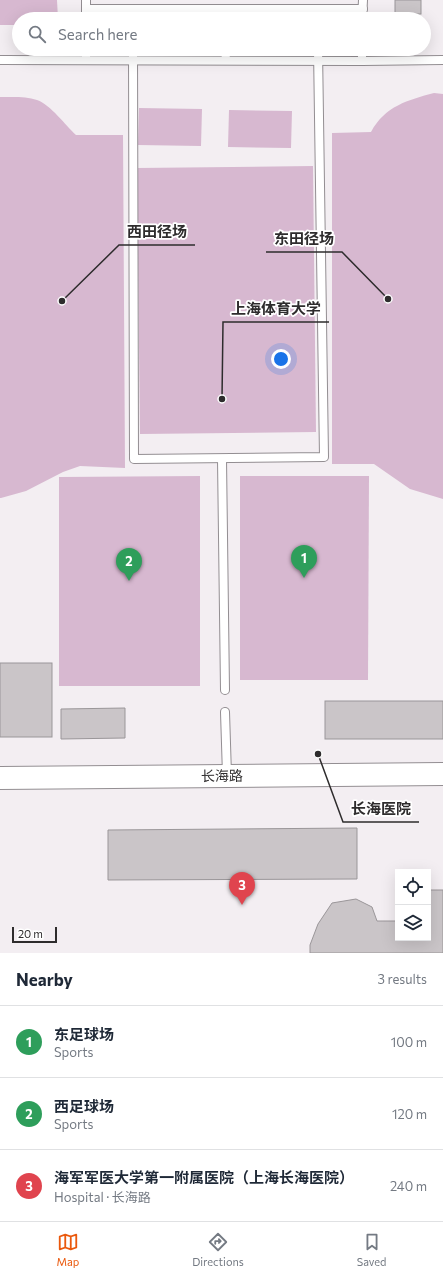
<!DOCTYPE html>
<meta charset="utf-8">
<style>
:root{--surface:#fff;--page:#f2f2f3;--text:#1f2937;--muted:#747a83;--line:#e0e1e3;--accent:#ea580c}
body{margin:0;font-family:Commissioner,"Noto Sans SC",sans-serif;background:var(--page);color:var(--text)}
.controls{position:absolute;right:12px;bottom:12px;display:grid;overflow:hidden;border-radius:0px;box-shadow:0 4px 16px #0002}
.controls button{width:36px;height:36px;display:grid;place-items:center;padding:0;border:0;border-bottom:1px solid var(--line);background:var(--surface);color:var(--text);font:20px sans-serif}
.scale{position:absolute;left:12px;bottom:10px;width:45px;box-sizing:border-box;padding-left:4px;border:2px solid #2e2c2d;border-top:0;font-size:11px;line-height:14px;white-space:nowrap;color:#2e2c2d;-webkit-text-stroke:3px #fff;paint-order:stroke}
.you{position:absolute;left:281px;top:359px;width:14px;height:14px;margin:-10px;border:3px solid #fff;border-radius:50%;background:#1a73e8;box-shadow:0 0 0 6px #1a73e833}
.badge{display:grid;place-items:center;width:26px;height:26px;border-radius:50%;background:var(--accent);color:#fff;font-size:13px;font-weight:700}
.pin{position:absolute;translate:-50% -33px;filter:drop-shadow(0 1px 2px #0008)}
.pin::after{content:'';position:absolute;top:21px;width:14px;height:12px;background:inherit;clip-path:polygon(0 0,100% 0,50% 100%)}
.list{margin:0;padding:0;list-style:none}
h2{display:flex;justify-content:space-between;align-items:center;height:52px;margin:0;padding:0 16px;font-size:17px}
h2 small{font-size:13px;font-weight:400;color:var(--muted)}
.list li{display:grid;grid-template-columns:26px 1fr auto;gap:12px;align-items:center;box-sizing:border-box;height:72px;padding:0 16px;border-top:1px solid var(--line)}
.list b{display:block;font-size:15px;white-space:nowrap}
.list p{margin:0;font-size:13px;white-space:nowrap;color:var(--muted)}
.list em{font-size:13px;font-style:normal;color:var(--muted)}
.icon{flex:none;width:22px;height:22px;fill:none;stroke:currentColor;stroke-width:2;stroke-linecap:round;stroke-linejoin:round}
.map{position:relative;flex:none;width:443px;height:953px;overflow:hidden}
.search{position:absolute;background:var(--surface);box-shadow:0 4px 16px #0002;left:12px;right:12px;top:12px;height:44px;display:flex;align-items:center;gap:10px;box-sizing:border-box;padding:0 14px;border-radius:22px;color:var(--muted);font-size:15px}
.sheet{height:268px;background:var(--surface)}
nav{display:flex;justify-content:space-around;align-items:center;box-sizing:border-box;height:56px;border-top:1px solid var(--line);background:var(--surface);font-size:11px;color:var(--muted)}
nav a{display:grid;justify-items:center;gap:2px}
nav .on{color:var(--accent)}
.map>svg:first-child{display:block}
</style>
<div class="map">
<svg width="443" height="953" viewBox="0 0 443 953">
<rect width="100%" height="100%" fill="#f3eef2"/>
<!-- green -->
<g fill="#d7b8d0">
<polygon points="0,0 57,0 58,19 19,19 19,25 0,25"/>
<path d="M 434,93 L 443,94 L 443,499 L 410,489 L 374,464 L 332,464 L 332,133 L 371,132 C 385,106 408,100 434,93 Z"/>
<path d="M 0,97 C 12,97 26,96 37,100 C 51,105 65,125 76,135 L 123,135 L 125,468 L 80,466 L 63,472 L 26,491 L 1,498 L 0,498 Z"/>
<polygon points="139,108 202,109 201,146 138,145"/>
<polygon points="229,110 292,111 291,148 228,147"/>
<polygon points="313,166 316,432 140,434 137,168"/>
<polygon points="200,476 200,686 59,686 59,477"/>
<polygon points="240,476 369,476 368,680 240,680"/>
</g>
<!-- building -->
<g fill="#cac5c8" stroke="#9a9699">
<rect x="395" y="0" width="26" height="14"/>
<rect x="0" y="663" width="52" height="74"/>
<rect x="325" y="701" width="118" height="38"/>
<polygon points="125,708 125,738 61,739 61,709"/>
<polygon points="357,828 357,879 108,880 108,830"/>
<polygon points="428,890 443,890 443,953 310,953 310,945 318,924 332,903 356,899 372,907 377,921 397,921 396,891 398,891 398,938 428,938"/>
</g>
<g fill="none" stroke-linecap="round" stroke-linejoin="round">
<defs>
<g id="lane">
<polyline points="86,0 86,19"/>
<polyline points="86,9 363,9"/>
<polyline points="224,10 224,19"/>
<polyline points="134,19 134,9"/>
<polyline points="362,19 363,0"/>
<polyline points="86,49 86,60"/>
<polyline points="133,49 134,459 324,457 318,49"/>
<polyline points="225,49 226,60"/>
<polyline points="0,60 362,61 443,60"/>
<polyline points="362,61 362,49"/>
<polyline points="222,459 225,690"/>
<polyline points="225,712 227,775"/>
</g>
<polyline id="secondary" points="0,778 443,774"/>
</defs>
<!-- lane casing -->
<use href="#lane" stroke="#938e92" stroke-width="10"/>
<!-- secondary casing -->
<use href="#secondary" stroke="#938e92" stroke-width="24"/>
<!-- lane -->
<use href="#lane" stroke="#fff" stroke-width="8"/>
<!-- secondary -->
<use href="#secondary" stroke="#fff" stroke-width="22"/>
</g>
<g text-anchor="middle" stroke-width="3.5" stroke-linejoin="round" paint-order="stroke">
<!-- street labels -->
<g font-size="14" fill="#2e2c2d" stroke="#fff">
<text transform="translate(222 776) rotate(-1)" y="5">长海路</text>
</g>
</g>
<!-- callouts -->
<path fill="none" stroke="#2e2c2d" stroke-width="1.5" d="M62 301L119 245H195M388 299L342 252H266M222 399L223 322H329M318 754L343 822H419"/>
<g fill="#2e2c2d" stroke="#fff" stroke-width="1.5">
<circle cx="62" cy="301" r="4"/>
<circle cx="388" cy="299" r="4"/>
<circle cx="222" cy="399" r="4"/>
<circle cx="318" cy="754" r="4"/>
</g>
<g font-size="15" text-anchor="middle" font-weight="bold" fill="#2e2c2d" stroke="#fff" stroke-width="3.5" stroke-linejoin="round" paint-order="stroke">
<text x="157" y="237">西田径场</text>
<text x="304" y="244">东田径场</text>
<text x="276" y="314">上海体育大学</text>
<text x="381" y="814">长海医院</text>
</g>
</svg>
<div class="controls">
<button><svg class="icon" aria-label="locate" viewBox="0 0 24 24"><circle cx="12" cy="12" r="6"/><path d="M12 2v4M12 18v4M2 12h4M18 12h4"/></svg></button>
<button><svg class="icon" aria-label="layers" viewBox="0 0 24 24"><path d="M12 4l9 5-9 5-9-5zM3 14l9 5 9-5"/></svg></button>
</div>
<div class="scale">20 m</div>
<div class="you"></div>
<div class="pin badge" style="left:304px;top:578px;background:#2e9e5b">1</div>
<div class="pin badge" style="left:129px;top:581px;background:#2e9e5b">2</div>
<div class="pin badge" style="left:242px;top:905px;background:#e0444e">3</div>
<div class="search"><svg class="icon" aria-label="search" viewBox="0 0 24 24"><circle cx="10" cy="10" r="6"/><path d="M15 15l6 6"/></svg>Search here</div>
</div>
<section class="sheet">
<h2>Nearby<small>3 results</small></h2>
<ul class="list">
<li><span class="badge" style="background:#2e9e5b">1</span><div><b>东足球场</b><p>Sports</p></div><em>100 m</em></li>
<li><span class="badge" style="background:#2e9e5b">2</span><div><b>西足球场</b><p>Sports</p></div><em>120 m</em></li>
<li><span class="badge" style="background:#e0444e">3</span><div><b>海军军医大学第一附属医院（上海长海医院）</b><p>Hospital · 长海路</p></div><em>240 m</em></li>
</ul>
</section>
<nav>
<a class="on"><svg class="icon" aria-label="map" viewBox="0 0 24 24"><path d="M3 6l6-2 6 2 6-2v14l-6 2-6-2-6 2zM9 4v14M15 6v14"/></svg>Map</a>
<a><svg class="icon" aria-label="directions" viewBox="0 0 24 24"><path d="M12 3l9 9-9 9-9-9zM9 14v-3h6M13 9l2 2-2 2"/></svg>Directions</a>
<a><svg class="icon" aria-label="saved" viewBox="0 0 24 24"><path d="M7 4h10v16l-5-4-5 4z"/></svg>Saved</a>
</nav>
